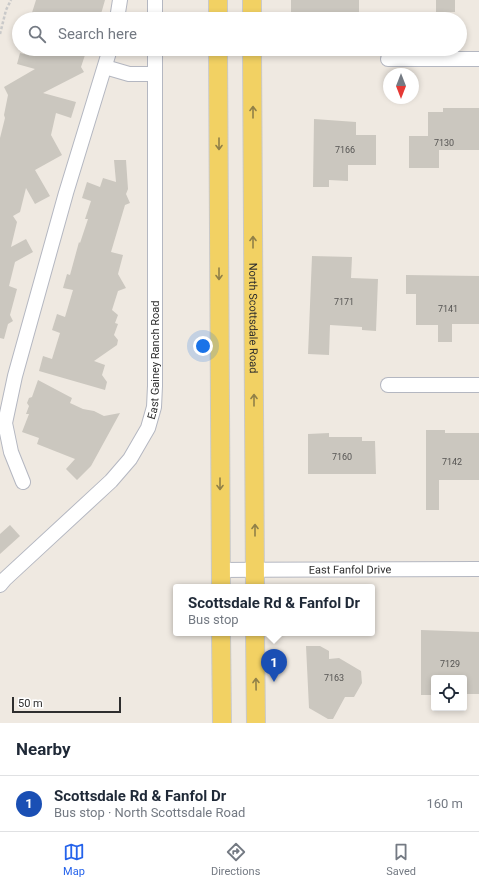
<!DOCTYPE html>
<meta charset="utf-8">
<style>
:root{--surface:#fff;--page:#f6f6f7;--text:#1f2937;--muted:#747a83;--line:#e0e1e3;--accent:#2563eb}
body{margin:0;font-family:Roboto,sans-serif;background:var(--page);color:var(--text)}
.controls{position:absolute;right:12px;bottom:12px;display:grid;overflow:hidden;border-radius:4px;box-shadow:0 2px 6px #0003}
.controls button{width:36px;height:36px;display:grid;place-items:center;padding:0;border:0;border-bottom:1px solid var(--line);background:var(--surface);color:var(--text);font:20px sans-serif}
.compass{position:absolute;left:383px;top:68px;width:36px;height:36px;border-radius:50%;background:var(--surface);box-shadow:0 2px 6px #0003;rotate:180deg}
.scale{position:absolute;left:12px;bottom:10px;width:109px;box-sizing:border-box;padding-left:4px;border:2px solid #2e2e2e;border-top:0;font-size:11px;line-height:14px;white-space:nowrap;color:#2e2e2e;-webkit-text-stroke:3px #fff;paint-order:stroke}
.you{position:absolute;left:203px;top:346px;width:14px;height:14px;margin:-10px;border:3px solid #fff;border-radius:50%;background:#1a73e8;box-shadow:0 0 0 6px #1a73e833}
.badge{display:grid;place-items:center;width:26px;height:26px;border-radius:50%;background:var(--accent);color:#fff;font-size:13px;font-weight:700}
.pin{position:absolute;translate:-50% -33px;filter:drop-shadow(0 1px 2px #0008)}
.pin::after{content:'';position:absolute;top:21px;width:14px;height:12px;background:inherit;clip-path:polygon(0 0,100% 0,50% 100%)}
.popup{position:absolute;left:173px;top:584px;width:202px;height:52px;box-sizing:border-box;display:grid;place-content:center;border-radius:4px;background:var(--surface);filter:drop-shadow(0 1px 3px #0005);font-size:13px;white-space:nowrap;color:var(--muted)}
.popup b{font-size:15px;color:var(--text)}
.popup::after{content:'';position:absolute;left:50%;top:100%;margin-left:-8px;border:8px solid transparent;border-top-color:var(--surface)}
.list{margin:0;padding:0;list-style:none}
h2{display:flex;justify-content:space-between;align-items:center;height:52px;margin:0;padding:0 16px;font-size:17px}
h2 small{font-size:13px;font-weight:400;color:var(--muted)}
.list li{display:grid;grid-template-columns:26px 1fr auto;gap:12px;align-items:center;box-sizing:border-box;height:56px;padding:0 16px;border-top:1px solid var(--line)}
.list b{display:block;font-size:15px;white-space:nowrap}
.list p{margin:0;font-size:13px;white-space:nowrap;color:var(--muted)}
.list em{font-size:13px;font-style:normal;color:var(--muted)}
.icon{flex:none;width:22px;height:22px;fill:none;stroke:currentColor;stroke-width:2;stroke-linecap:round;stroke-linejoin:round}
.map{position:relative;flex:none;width:479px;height:723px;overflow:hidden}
.search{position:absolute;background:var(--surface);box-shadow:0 2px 6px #0003;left:12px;right:12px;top:12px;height:44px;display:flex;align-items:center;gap:10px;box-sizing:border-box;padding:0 14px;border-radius:22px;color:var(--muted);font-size:15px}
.sheet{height:108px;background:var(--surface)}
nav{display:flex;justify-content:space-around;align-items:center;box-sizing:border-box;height:56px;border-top:1px solid var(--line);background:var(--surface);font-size:11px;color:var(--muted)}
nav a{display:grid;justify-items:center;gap:2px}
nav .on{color:var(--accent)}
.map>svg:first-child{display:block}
</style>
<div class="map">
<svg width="479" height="723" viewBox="0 0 479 723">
<rect width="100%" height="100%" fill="#efe9e1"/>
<!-- building -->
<g fill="#cbc7bf">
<polygon points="36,0 105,0 101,14 94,12 92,19 30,19"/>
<polygon points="291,0 359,0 359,12 326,13 326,19 305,19 305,14 291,14"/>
<rect x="436" y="0" width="19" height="12"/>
<polygon points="26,49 48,49 69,55 70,49 87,49 81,67 84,72 43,93 76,102 71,118 56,113 51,135 62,155 35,170 50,196 35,204 26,188 20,212 13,216 17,222 11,247 26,239 33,252 15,262 9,286 17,289 10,315 13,321 8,324 4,339 0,338 0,138 5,118 4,115 8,95 4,87 35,69 17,64 20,53 24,54"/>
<polygon points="443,108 479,108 479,150 439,150 439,168 409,168 409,136 428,136 428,112 443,112"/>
<polygon points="314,119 356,122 356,135 376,135 376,165 348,165 348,181 329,180 329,187 313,187"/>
<polygon points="114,160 126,160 128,189 126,194 130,203 125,205 111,252 123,255 118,274 126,288 118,291 112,310 118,315 115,323 118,324 114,335 118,340 117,345 94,361 105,365 102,375 107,382 105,390 39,371 43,356 52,359 60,333 52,330 57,314 65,317 73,290 63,288 67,274 70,275 79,242 80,243 88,219 85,219 91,201 82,198 87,182 100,187 103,178 116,182"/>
<polygon points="312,256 352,257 351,278 378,279 376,331 362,330 362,327 330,325 329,355 308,354"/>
<polygon points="406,275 479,276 479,324 452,324 452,342 438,342 438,325 416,325 416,294 406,294"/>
<polygon points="38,380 72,398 70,403 83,409 94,411 104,416 120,413 91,466 77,480 66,469 75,459 37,444 39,438 22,432 29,414 26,414 29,406 27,403 29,398 32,397"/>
<polygon points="426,430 445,430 445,433 479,433 479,480 439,480 439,510 426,510"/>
<polygon points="329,433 329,437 362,437 362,441 375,441 376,474 308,474 308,434"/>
<polygon points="10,525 20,536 0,554 0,534"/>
<polygon points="421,630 479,632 479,694 464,694 464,678 434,678 434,695 421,695"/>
<polygon points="306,646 320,646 329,651 329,659 339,658 361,671 362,683 354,697 345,697 333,719 328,719 309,708"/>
</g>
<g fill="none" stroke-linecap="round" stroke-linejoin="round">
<defs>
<g id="minor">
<polyline points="155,0 155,19"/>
<polyline points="117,19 120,0"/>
<polyline points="388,59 479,59"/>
<polyline points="105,67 129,74 155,74"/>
<polyline points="388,385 479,385"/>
<polyline points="23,482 11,452 5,423 15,376 66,193 110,49"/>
<path id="s1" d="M 221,570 L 479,569"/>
<path id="s2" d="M 0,585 L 5,579 L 111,481 L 130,459 L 148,428 L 154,407 L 155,386 L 155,49"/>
</g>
<g id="major">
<polyline points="218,0 218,19"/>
<polyline points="252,0 252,19"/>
<polyline points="218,49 221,587"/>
<path id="s3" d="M 252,49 L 255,587"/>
<polyline points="221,633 222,723"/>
<polyline points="255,633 256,723"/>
</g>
</defs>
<!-- minor casing -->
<use href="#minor" stroke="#b4b7c1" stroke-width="16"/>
<!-- major casing -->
<use href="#major" stroke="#c9c9c9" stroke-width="20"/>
<!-- path -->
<polyline stroke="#c9c9c9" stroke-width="2.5" stroke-dasharray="3 2" stroke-linecap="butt" points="0,34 6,10 11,0"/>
<!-- minor -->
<use href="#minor" stroke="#fff" stroke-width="14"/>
<!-- major -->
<use href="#major" stroke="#f2d163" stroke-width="18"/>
</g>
<!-- one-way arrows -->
<defs><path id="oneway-shaft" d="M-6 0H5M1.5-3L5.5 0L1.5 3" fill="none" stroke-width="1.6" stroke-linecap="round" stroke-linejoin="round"/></defs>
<g stroke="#908048">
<use href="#oneway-shaft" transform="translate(253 112) rotate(-90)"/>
<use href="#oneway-shaft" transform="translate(219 144) rotate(90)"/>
<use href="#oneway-shaft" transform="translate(253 242) rotate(-90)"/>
<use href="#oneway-shaft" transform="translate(219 274) rotate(90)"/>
<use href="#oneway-shaft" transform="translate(254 400) rotate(-90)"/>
<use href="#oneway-shaft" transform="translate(220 484) rotate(90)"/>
<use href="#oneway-shaft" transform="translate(255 530) rotate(-90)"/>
<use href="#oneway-shaft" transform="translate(256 684) rotate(-91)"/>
</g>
<g text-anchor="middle" stroke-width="4" stroke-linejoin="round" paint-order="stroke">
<!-- number labels -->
<g font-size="9" fill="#555452">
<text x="444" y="146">7130</text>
<text x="345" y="153">7166</text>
<text x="344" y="305">7171</text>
<text x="448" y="312">7141</text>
<text x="342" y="460">7160</text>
<text x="452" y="465">7142</text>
<text x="450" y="667">7129</text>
<text x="334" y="681">7163</text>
</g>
<!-- street labels -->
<g font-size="11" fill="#2e2e2e" stroke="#fff">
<text dy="4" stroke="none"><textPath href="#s3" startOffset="269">North Scottsdale Road</textPath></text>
<text dy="4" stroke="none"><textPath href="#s2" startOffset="286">East Gainey Ranch Road</textPath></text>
<text dy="4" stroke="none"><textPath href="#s1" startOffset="129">East Fanfol Drive</textPath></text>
</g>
</g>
</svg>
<div class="controls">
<button><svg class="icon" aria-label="locate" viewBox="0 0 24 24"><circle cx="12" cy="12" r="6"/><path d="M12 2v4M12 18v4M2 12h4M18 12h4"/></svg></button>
</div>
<svg class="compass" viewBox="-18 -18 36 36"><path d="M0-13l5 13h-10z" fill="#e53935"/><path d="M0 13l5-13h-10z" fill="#747a83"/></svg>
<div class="scale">50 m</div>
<div class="you"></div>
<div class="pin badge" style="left:274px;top:682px;background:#1a4fb4">1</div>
<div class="popup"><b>Scottsdale Rd &amp; Fanfol Dr</b>Bus stop</div>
<div class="search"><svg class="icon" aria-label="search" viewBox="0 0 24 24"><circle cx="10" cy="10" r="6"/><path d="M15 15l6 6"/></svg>Search here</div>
</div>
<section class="sheet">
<h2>Nearby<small></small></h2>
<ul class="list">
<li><span class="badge" style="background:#1a4fb4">1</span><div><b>Scottsdale Rd &amp; Fanfol Dr</b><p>Bus stop · North Scottsdale Road</p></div><em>160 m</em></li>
</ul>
</section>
<nav>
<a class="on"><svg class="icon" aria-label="map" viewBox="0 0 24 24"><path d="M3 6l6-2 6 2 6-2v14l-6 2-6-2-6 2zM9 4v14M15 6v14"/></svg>Map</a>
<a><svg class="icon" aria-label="directions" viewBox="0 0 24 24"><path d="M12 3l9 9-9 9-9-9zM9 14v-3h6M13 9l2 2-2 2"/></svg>Directions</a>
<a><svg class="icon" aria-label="saved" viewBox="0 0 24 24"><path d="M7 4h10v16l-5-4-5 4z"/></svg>Saved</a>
</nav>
